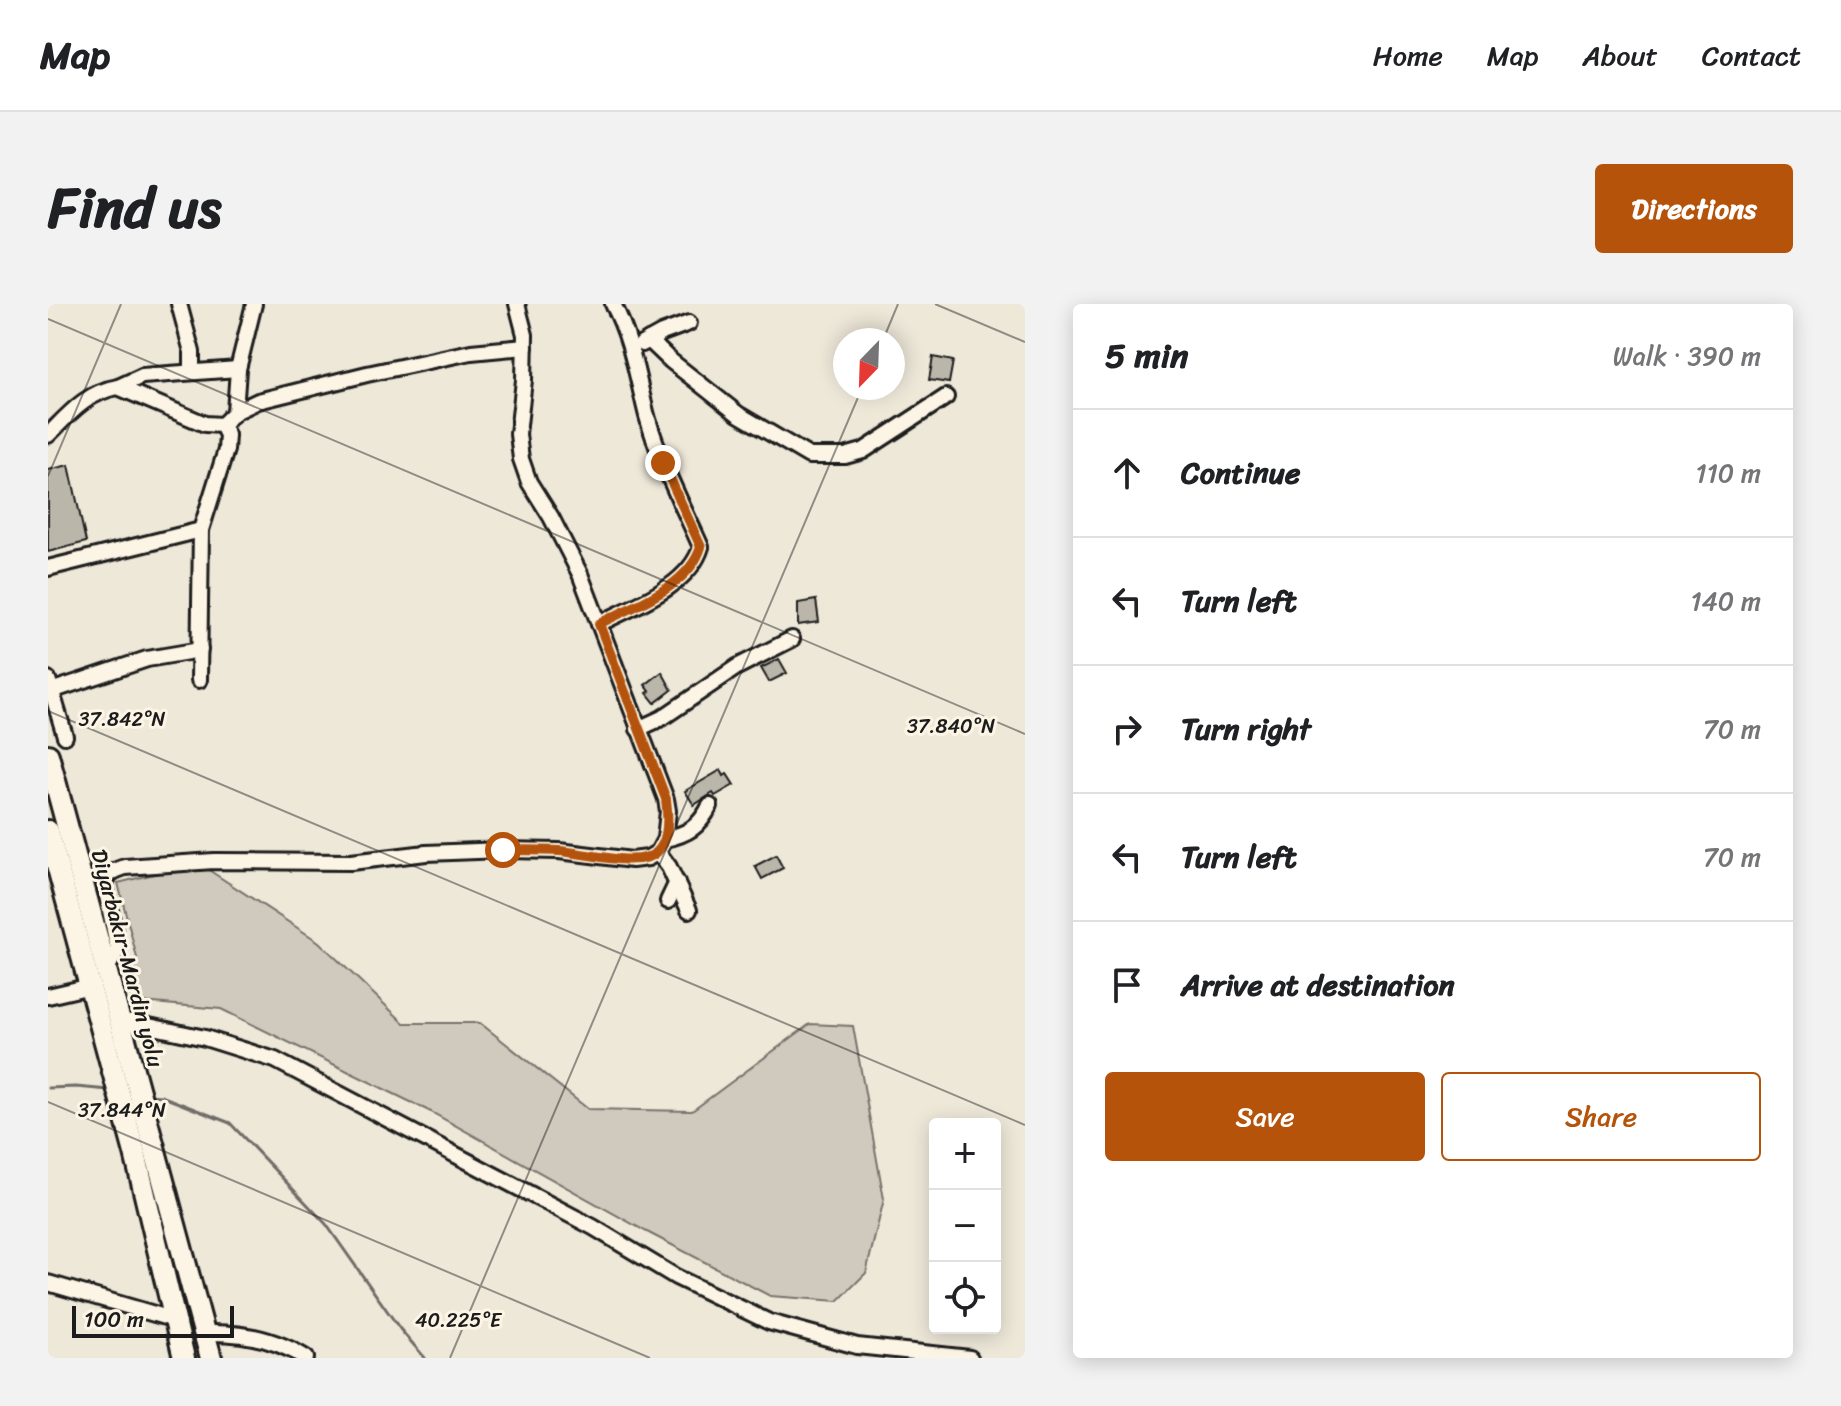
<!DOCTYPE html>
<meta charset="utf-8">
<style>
:root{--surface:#fff;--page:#f2f2f2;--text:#202124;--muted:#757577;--line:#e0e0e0;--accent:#b45309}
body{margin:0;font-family:Sriracha,sans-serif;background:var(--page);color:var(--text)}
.controls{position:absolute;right:24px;bottom:24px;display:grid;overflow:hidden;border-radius:8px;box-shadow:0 4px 20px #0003}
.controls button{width:72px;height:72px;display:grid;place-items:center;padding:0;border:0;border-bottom:2px solid var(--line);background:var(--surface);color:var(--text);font:40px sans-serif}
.compass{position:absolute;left:785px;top:24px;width:72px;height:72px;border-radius:50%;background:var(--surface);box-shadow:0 4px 20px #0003;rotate:203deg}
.scale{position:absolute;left:24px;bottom:20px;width:162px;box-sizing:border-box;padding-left:8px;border:4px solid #1c1c1c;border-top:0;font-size:22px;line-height:28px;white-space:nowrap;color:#1c1c1c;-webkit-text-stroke:6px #fcf5e5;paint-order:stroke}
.stop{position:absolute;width:24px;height:24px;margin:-18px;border:6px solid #b45309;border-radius:50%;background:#fff}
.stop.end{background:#b45309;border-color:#fff;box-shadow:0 2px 8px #0008}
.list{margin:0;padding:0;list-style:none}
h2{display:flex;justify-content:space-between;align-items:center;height:104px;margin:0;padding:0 32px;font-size:34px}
h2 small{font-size:26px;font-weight:400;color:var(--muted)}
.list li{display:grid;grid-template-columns:52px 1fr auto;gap:24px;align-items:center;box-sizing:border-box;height:128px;padding:0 32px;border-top:2px solid var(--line)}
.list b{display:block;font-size:30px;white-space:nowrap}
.list em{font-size:26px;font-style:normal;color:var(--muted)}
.actions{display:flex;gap:16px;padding:24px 32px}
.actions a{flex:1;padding:18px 0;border:2px solid var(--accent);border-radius:8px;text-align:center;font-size:28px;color:var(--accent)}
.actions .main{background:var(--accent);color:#fff}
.icon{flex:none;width:44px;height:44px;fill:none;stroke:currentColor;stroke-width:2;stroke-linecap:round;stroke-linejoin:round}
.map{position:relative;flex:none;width:977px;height:1054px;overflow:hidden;border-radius:8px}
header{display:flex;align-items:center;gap:48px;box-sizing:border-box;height:112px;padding:0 40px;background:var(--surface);border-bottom:2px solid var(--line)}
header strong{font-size:38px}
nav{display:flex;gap:44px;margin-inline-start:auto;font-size:28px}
.intro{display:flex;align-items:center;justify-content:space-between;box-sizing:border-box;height:192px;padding:0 48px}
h1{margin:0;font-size:56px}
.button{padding:20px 36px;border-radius:8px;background:var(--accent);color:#fff;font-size:28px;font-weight:700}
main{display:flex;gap:48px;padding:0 48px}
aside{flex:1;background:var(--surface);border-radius:8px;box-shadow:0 4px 20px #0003}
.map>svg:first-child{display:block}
</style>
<header>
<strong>Map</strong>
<nav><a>Home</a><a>Map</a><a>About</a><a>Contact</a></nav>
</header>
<div class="intro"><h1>Find us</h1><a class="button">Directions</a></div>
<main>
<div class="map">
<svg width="977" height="1054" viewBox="0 0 977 1054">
<rect width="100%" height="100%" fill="#eee8d9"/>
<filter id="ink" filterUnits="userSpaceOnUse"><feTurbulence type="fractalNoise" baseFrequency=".0125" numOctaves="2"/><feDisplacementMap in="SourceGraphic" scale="16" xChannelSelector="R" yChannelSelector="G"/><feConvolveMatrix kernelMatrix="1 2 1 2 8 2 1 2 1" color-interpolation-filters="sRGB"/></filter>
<g filter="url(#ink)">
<!-- green -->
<polygon fill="#cfcabd" stroke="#76736c" stroke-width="2" points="150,559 271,638 356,719 432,719 540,805 644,807 762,720 805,722 836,895 818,969 790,997 722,992 599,928 383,808 173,705 83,697 89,654 70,579"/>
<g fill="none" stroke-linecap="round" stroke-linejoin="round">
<!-- stream -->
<g stroke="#6f6c67" stroke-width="3">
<polyline points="0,784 28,783 61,786"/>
<polyline points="101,791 113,792 182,819 278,920 352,1025 377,1054"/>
</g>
</g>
<!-- building -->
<g fill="#bab6aa" stroke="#1c1c1c" stroke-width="2">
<polygon points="885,53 905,57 901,79 881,76"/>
<polygon points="21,161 38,238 0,248 0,166"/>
<polygon points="768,296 771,318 750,321 750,299"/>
<polygon points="731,355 739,369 721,378 713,364"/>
<polygon points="614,368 624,386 607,399 599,389 602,387 597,381"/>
<polygon points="673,466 676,472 679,470 686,481 667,492 665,489 646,501 637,487"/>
<polygon points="728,551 735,564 714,575 707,562"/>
</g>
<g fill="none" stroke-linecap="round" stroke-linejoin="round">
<defs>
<g id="minor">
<polyline points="131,0 144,48 144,67"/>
<polyline points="601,36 623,57 690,110 761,152 797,152 815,147 898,93"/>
<polyline points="594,40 614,29 641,19"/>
<polyline points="70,83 94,72 190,65"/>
<polyline points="187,108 190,65 206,0"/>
<path d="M 0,131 C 21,110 39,88 70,83 L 157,120 L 174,121 L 187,108 L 210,97 L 319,70 L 423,48 L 477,43"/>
<polyline points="0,264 153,226"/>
<path d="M 551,320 C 585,302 641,283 653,243 C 634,200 612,158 599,112 C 589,73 584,36 565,0"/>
<polyline points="0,375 17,432"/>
<polyline points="151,376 153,226 178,146 179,131 174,121"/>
<polyline points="3,387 99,355 152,346"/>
<polyline points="590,425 614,414 689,363 744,335"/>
<path d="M 617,535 C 640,530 651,523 662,502"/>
<polyline points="610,548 621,563 641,606"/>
<polyline points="620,597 629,578"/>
<path d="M 59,665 L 70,645 L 57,582 C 59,569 65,567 77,563 L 166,557 L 303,558 L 378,549 L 455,546 L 511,547 L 584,556 L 600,554 L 610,548 L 617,535 L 620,507 L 618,495 L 532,270 L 503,213 L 481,178 L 473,155 L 470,130 L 476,76 L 477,31 L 469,0"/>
<polyline points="0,692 43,682"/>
<polyline points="73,716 157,734 227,756 545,923 628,973 721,1018 809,1042 922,1054"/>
<polyline points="0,979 127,1016"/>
<path d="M 158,1029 C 194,1028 228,1035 258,1054"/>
</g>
<g id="highway">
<polyline points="0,451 163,1054"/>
<polyline points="0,527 87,849 136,1054"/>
</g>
</defs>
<!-- minor casing -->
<use href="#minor" stroke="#1c1c1c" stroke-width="20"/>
<!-- highway casing -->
<use href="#highway" stroke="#1c1c1c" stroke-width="26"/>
<!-- minor -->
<use href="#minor" stroke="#fcf5e5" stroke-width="14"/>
<!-- highway -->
<use href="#highway" stroke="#fcf5e5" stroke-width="20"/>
</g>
</g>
<g fill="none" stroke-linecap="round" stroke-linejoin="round" filter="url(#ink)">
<!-- route -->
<path stroke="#b45309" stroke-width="10" d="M 455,546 C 473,546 492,546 511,547 C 534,548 592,565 609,548 C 622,536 620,511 618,495 L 551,320 C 585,302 641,283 653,243 L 615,159"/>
</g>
<!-- ticks -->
<path fill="none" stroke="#1c1c1c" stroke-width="2" stroke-opacity="0.45" d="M 887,0 L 977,38M 0,15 L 977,430M 835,36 L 850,0M 0,172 L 73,0M 0,407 L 977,821M 0,798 L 602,1054M 402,1054 L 814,84"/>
<g text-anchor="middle" stroke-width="6" stroke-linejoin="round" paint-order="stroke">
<!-- street labels -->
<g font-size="22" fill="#1c1c1c" stroke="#fcf5e5">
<text transform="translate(80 654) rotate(75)" y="8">Diyarbakır-Mardin yolu</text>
</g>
</g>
<g font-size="20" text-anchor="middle" fill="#1c1c1c" stroke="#fcf5e5" stroke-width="6" stroke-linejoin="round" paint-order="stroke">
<text x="74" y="422">37.842°N</text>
<text x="903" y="429">37.840°N</text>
<text x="74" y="813">37.844°N</text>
<text x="410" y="1023">40.225°E</text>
</g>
</svg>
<div class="controls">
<button>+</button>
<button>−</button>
<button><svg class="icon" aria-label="locate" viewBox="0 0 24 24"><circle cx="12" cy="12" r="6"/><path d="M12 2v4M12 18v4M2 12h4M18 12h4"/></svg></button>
</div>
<svg class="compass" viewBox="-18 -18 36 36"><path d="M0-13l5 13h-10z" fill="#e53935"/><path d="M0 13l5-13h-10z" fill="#757577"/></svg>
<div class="scale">100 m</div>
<div class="stop" style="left:455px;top:546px"></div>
<div class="stop end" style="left:615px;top:159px"></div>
</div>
<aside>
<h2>5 min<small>Walk · 390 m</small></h2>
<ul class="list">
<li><svg class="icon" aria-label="ahead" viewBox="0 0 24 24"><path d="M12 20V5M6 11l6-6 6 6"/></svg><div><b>Continue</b></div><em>110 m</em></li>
<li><svg class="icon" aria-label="left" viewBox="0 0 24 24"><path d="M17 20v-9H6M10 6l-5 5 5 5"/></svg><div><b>Turn left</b></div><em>140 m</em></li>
<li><svg class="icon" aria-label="right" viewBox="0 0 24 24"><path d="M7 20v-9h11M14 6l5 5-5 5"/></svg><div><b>Turn right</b></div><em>70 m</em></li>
<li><svg class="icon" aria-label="left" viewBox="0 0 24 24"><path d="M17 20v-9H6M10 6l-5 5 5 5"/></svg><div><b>Turn left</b></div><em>70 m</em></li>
<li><svg class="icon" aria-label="arrive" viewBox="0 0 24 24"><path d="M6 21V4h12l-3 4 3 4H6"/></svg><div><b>Arrive at destination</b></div></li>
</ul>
<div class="actions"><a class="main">Save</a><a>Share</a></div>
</aside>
</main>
